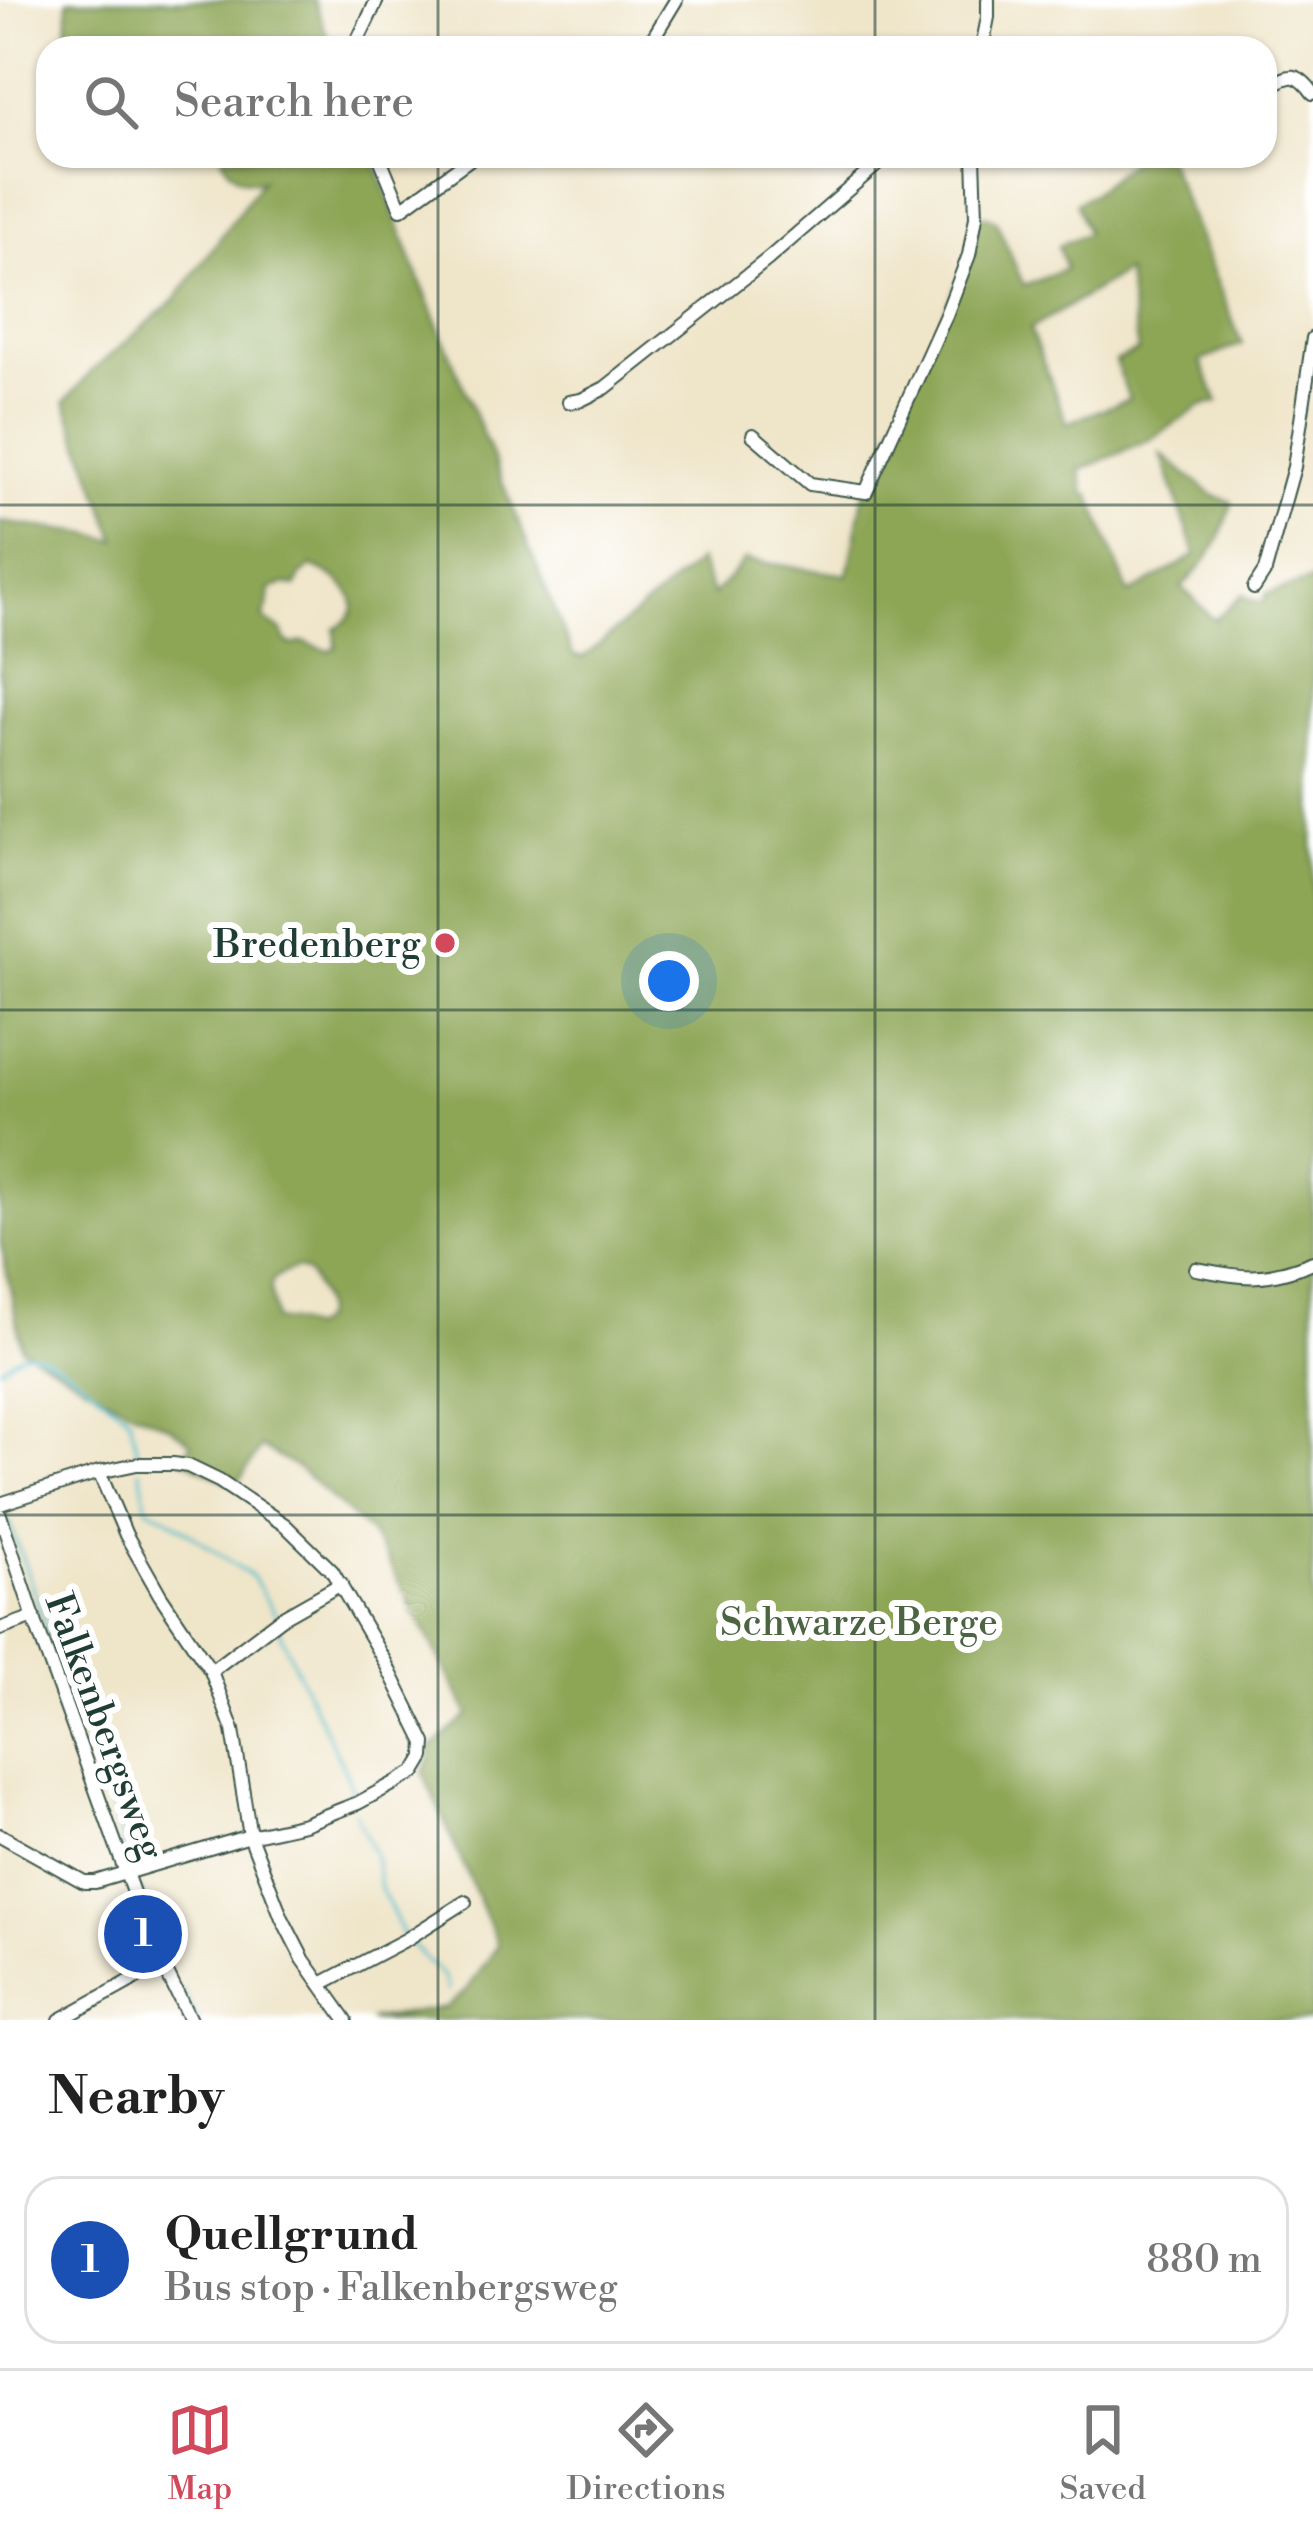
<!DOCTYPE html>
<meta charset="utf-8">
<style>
:root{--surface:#fff;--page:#f6f6f6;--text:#222;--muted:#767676;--line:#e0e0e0;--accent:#d1495b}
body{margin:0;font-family:"Libre Bodoni",serif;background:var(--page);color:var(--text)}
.you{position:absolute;left:669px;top:981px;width:42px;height:42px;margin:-30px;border:9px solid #fff;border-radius:50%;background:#1a73e8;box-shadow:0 0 0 18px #1a73e833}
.badge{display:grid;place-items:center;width:78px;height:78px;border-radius:50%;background:var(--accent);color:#fff;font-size:39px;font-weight:700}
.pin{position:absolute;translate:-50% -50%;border:6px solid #fff;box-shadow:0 3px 12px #0006}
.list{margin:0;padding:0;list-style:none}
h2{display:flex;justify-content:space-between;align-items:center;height:156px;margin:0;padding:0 48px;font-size:51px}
h2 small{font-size:39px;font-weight:400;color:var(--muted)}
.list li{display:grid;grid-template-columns:78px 1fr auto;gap:36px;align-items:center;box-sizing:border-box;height:168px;margin:0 24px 24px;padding:0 24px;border:3px solid var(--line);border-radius:36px}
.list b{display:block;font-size:45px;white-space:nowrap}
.list p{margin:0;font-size:39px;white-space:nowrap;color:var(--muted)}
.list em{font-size:39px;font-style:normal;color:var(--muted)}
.icon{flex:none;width:66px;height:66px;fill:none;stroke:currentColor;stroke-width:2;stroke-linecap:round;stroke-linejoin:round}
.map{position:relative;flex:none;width:1313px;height:2020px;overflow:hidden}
.search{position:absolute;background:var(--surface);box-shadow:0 3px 9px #0004;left:36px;right:36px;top:36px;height:132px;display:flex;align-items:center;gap:30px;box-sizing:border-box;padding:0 42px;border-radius:36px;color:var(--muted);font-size:45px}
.sheet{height:348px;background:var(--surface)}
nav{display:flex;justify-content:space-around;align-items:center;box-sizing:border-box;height:168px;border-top:3px solid var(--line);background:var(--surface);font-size:33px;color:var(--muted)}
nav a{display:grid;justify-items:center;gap:6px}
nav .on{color:var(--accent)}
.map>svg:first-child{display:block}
</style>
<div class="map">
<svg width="1313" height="2020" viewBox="0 0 1313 2020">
<rect width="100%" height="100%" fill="#fff"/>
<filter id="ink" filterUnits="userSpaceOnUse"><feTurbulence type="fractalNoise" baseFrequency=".00833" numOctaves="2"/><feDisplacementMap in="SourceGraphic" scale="24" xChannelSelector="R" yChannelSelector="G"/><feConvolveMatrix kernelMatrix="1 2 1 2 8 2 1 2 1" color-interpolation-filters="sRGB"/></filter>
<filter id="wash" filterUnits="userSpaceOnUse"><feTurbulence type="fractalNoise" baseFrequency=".004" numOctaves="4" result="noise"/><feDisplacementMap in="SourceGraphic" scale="48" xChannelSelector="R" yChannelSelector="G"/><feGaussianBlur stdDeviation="2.7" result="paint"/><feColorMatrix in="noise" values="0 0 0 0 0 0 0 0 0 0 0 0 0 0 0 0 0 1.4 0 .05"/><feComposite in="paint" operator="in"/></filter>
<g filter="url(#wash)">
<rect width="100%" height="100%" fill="#efe5c9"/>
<!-- forest -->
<g fill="#8da657" stroke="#567246" stroke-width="3" fill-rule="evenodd">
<polygon points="68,0 314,0 332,48 84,48 81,42 67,32"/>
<path d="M 222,156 L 373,156 L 414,266 L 573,655 L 583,658 L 699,561 L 713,595 L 745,560 L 848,575 L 863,497 L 969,255 L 976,217 L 987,216 L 996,221 L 1024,286 L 1066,269 L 1058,246 L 1087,233 L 1076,203 L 1092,194 L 1137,156 L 1166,156 L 1242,344 L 1201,361 L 1218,402 L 1201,406 L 1150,440 L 1080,470 L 1085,494 L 1090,495 L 1129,594 L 1196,555 L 1161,454 L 1214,496 L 1232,502 C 1221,543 1211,557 1182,587 L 1214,620 L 1243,594 L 1249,599 L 1263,603 L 1266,594 L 1313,580 L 1313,2020 L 369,2020 L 446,2007 L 467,1990 L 498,1945 L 423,1772 L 430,1759 L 432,1747 L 469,1715 L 388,1561 L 369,1532 L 299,1469 L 261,1447 L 236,1486 L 183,1459 L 191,1443 L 171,1427 L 126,1408 L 22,1348 L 0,1239 L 0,522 L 91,534 L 117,541 L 65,402 L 93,370 L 176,299 L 262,180 C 244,185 228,173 222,156 ZM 1126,272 L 1138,351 L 1115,361 L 1129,399 L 1067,423 L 1030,329 ZM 312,566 C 340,576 377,608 335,628 L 336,648 L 329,651 L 303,642 L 292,645 L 286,641 L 282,631 L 265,620 L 264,615 L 268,607 L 270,589 L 284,584 L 297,586 L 301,575 ZM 296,1268 C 299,1269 303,1270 306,1272 C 313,1278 324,1304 323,1313 C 322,1322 315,1325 309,1329 L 296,1323 L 275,1320 C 275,1291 257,1280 296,1268 Z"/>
</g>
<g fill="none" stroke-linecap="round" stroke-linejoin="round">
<!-- stream -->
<g stroke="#52bdcc" stroke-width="3">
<path d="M 0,1368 C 7,1364 17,1355 25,1353 C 48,1348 110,1403 130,1418 L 138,1456"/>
<polyline points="140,1470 147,1508 168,1518 252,1577 275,1614"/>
<polyline points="8,1519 128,1856"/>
<path d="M 279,1628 C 299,1681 327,1730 350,1782 L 353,1795"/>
<polyline points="355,1812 375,1856 380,1888 404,1937"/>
<polyline points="140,1888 151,1922"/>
<polyline points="409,1943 444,1977 448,1991"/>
<polyline points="182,1990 198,2020"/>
</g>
</g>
</g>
<g filter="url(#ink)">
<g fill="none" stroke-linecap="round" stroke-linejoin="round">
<defs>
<g id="minor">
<polyline points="354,48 377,0"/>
<polyline points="647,48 676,0"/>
<polyline points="982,48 988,17 988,0"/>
<path d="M 1265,89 C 1288,76 1295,68 1313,93"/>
<polyline points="379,156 401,209 474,156"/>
<polyline points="569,402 581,400 605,388 768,259 887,156"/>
<polyline points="753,435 810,484 866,492 946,315 969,255 976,217 974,156"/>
<polyline points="1254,588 1265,571 1294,467 1313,338"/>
<path d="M 1196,1269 C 1246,1278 1264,1282 1313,1262"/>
<polyline points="99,1472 126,1535 160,1595 211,1671 233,1730 250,1836 282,1918 303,1959 346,2020"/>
<polyline points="0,1504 99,1472 137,1464 173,1464 188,1466 219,1481 285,1525 332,1571 385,1662 425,1743 424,1757 415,1772 358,1803 304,1824 250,1836 95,1882 84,1882 0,1835"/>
<polyline points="0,1515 37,1627 148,1934 190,2020"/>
<polyline points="0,1629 34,1617"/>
<polyline points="211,1671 281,1618 341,1584"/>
<polyline points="321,1984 407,1939 465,1902"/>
<polyline points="60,2020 161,1964"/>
</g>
</defs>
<!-- minor casing -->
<use href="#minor" stroke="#3e564a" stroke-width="16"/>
<!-- minor -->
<use href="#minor" stroke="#fff" stroke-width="12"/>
</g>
</g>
<!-- grid -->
<path fill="none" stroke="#1f3d34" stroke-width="3" stroke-opacity="0.55" d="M 438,0 L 438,48M 875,0 L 875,48M 438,156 L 438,2020M 875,156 L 875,2020M 0,505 L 1313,505M 0,1010 L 1313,1010M 0,1515 L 1313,1515"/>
<!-- markers -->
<circle fill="#d1495b" stroke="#fff" stroke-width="4.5" cx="445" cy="943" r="12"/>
<g text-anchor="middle" stroke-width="12" stroke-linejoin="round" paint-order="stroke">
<!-- poi labels -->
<g font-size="39" fill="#1f3d34" stroke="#fff" text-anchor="end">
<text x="421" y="957">Bredenberg</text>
</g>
<!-- park labels -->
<g font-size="39" fill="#4b6442" stroke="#fff">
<text x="859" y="1635">Schwarze Berge</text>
</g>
<!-- street labels -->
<g font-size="39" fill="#1f3d34" stroke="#fff">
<text transform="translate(106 1726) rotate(70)" y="14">Falkenbergsweg</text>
</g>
</g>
</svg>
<div class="you"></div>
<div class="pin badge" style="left:143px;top:1934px;background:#1a4fb4">1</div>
<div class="search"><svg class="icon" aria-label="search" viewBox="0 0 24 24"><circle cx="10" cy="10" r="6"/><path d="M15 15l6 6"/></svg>Search here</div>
</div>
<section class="sheet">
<h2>Nearby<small></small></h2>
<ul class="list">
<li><span class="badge" style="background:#1a4fb4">1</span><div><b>Quellgrund</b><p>Bus stop · Falkenbergsweg</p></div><em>880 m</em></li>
</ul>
</section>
<nav>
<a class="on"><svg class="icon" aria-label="map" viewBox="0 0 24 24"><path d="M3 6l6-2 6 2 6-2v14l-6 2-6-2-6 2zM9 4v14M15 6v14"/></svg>Map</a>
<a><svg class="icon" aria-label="directions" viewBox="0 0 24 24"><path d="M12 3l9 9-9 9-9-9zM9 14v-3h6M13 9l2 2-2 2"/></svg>Directions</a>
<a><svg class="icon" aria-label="saved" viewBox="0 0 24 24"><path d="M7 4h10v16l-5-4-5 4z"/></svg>Saved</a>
</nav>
